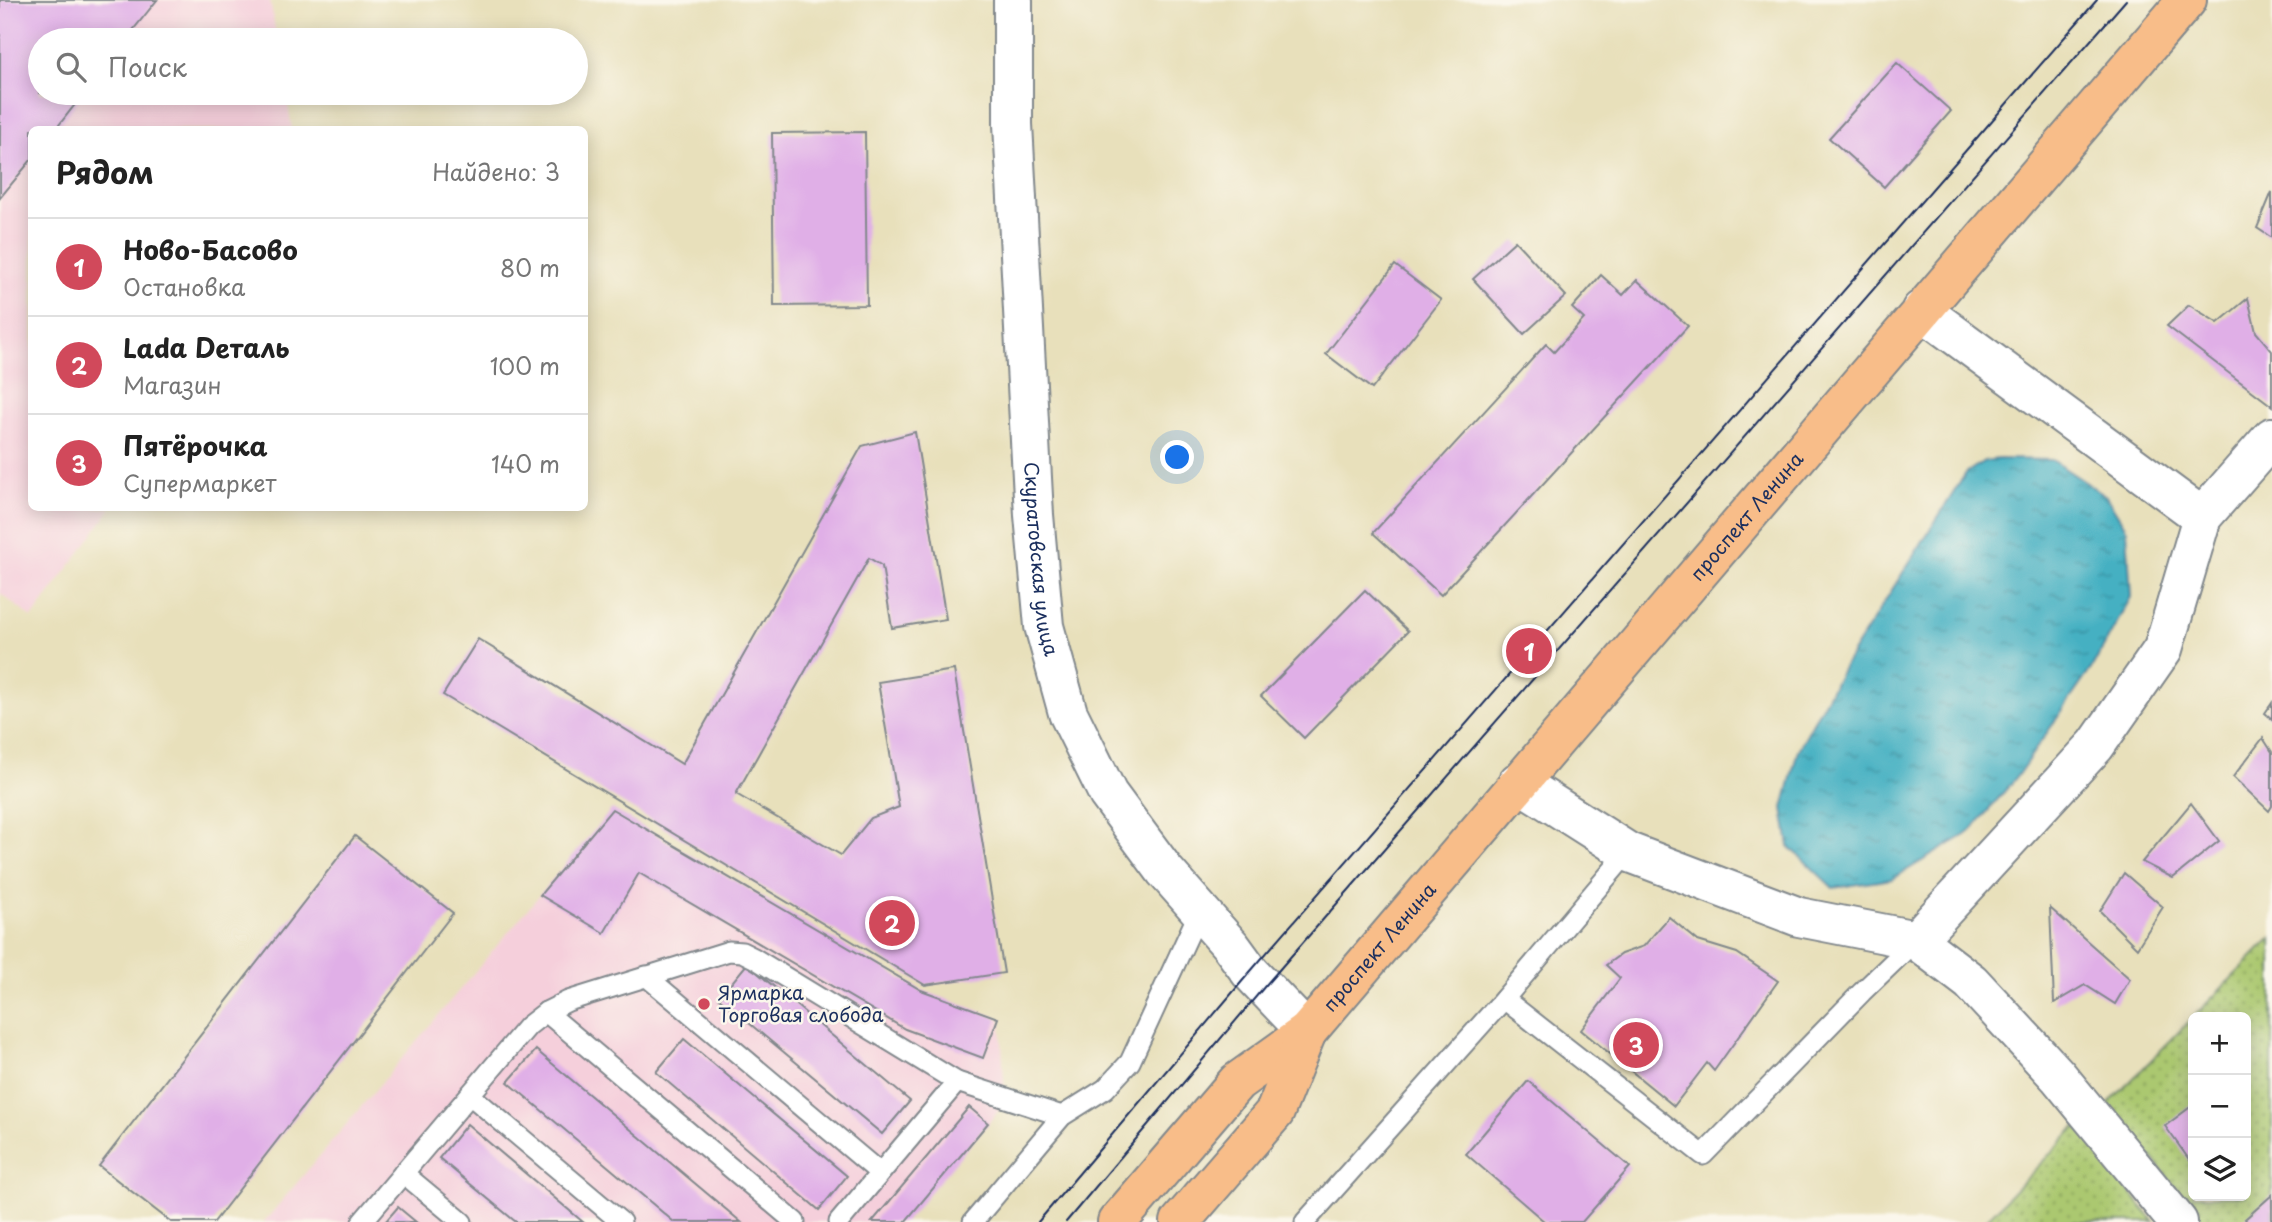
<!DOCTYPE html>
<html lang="ru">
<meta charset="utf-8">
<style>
:root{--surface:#fff;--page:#f2f2f2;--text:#222;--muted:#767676;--line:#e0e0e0;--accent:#d1495b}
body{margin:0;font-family:"Playpen Sans",sans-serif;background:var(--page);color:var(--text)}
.controls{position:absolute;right:21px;bottom:21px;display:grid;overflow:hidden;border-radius:10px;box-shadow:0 4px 18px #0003}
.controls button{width:63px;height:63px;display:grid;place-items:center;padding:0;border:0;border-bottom:2px solid var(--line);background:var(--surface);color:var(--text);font:35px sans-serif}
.you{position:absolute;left:1178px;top:458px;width:24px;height:24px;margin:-18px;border:5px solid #fff;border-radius:50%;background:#1a73e8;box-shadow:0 0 0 10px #1a73e833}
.badge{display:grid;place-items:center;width:46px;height:46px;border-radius:50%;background:var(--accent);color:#fff;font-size:23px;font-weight:700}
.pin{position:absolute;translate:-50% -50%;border:4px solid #fff;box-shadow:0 2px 7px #0006}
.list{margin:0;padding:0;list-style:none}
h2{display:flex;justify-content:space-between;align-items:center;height:91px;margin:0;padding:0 28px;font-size:30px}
h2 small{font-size:23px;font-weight:400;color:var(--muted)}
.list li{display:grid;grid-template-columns:46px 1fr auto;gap:21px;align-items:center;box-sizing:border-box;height:98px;padding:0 28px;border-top:2px solid var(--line)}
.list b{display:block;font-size:26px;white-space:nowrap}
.list p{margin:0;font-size:23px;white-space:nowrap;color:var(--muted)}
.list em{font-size:23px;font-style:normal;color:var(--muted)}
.icon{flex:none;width:38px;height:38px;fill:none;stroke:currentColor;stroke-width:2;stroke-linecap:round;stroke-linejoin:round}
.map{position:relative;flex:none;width:2272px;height:1222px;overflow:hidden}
.search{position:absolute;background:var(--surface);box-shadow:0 4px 18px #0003;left:28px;top:28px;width:560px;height:77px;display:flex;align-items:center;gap:18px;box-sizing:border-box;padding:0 24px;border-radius:38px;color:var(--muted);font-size:26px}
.panel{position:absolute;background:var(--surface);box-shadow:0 4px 18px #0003;left:28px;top:126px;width:560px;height:385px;border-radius:10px}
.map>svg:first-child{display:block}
</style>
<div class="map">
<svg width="2272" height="1222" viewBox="0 0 2272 1222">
<defs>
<pattern id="garden-dots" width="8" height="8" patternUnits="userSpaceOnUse" patternTransform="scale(1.75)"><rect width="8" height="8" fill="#abc86f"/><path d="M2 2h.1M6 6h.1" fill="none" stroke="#8aa35e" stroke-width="1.8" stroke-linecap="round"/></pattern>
<pattern id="water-ripples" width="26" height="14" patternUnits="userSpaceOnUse" patternTransform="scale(1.75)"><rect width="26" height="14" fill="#44b0c2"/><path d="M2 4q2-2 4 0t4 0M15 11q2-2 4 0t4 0" fill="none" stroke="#3890a1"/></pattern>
</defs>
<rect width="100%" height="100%" fill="#fbf7ec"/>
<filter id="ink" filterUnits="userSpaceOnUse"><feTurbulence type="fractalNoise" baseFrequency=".0143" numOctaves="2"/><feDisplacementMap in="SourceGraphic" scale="14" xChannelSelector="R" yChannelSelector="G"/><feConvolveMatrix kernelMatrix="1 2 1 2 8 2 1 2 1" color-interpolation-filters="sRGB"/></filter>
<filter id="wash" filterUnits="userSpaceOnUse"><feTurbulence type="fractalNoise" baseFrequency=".00686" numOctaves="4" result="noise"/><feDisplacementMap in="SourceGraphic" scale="28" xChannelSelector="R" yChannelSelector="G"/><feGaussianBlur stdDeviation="1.57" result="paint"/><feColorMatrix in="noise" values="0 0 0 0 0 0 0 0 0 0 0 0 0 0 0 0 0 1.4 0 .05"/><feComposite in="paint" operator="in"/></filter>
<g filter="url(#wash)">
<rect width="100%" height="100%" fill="#e8e0bb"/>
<!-- built -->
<g fill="#f5cfdb">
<polygon points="0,0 270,0 277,40 40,40 40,93 286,93 292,129 32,130 32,508 112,508 32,618 0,593"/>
<polygon points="612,809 921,990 1001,1019 1005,1103 905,1222 264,1222"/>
</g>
<!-- garden -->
<g fill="url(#garden-dots)" stroke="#637c66" stroke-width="2" fill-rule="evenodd">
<path d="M 2272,937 L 2272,1222 L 2204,1222 L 2108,1104 ZM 2193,1017 L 2246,1017 L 2246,1196 L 2193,1196 Z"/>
<polygon points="2077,1126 2154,1222 1984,1222"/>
</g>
<!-- water -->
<polygon fill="url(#water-ripples)" stroke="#307090" stroke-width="2" points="1999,459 2052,460 2106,496 2127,530 2131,597 2093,666 2015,779 1970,832 1892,879 1833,888 1789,846 1783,808 1798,750 1845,664 1966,473 1984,461"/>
<g id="blocks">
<!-- building -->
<g fill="#e0afe7">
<polygon points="0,0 157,0 125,40 40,40 40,93 84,93 55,130 32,130 32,159 0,198"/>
<polygon points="1897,63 1951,111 1884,187 1829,138"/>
<polygon points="865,132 867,305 774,306 772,133"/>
<polygon points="2272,192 2272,238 2257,228"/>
<polygon points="1515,241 1566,296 1524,334 1473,279"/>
<polygon points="1395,265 1441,300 1372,389 1326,354"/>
<polygon points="1601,275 1623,295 1637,280 1688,326 1441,595 1373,533 1546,344 1554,352 1584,319 1572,308"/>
<polygon points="2248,298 2256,332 2272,351 2272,406 2167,326 2189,305 2218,323"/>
<polygon points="915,432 946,619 892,628 882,566 869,558 736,794 841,855 871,818 899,807 878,682 954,670 1004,973 925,985 443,695 478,639 682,764 862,446"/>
<polygon points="1365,590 1408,631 1304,738 1261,696"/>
<polygon points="2272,703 2272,719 2265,713"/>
<polygon points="2263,738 2272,752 2272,806 2269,811 2233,777"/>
<polygon points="2191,803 2219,841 2173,878 2142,862"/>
<polygon points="612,809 921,990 998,1018 983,1058 905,1029 639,873 604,933 540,895"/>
<polygon points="355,836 453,913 214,1222 171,1222 99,1166"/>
<polygon points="2124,873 2163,907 2137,948 2100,911"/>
<polygon points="2050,908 2130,979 2115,1004 2085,985 2054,1003"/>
<polygon points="1669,917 1698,941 1737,953 1778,981 1714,1071 1707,1063 1674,1106 1581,1030 1620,978 1606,965 1621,954 1644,946"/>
<polygon points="747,964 910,1101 882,1134 719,998"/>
<polygon points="684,1039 847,1176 819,1210 656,1072"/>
<polygon points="536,1050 741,1222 674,1222 508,1082"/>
<polygon points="1528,1081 1630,1167 1582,1222 1545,1222 1466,1154"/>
<polygon points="2193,1105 2193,1165 2165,1126"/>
<polygon points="969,1107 988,1123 905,1222 872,1222"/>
<polygon points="467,1124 583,1222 516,1222 439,1158"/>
<polygon points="2272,1195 2272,1222 2247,1222 2245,1219"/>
<polygon points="398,1207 416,1222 385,1222"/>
</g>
</g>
</g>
<g filter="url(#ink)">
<use href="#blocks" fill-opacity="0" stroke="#82888c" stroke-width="2"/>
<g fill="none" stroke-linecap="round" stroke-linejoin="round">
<defs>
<g id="service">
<polyline points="646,976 880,1173"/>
<polyline points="1504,999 1703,1155 1862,992 1916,940"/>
<polyline points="546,1012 795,1222"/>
<polyline points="470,1095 621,1222"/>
<polyline points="403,1173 462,1222"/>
<polyline points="362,1222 528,1026 546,1012 568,1001 729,951 742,952 754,958 957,1082 1062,1116"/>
<polyline points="839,1222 957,1082"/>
<polyline points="973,1222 1062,1116 1105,1089 1130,1062 1200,910"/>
<polyline points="1305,1222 1504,999 1628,852"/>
</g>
<g id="minor">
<polyline points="1921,310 2202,517"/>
<polyline points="1518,782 1628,852 1799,917 1916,940 1971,982 2058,1076 2178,1222"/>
<polyline points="1916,940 2096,745 2163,649 2202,517 2272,437"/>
</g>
<g id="tertiary">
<path id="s1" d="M 1013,0 L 1013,124 L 1034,515 L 1044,626 L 1068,713 L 1108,794 L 1165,871 L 1231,946 L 1250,972 L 1307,1032"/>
</g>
<g id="primary">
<path id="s2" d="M 1117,1222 L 1237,1082 L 1307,1032 L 2187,0"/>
<polyline points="1180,1222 1275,1112 1307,1032"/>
</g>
</defs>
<!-- service casing -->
<use href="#service" stroke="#82888c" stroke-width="23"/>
<!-- minor casing -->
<use href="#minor" stroke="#82888c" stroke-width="42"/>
<!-- tertiary casing -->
<use href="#tertiary" stroke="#82888c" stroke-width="42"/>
<!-- primary casing -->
<use href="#primary" stroke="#82888c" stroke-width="42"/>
<!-- service -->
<use href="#service" stroke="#fff" stroke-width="19"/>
<!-- minor -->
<use href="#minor" stroke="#fff" stroke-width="38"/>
<!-- tertiary -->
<use href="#tertiary" stroke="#fff" stroke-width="38"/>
<!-- primary -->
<use href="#primary" stroke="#f8bd89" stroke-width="38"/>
<!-- tram -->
<g stroke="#1b2f5e" stroke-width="2">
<polyline points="1038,1222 1250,972 2097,0"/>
<polyline points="1066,1222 1265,986 2126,0"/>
</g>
</g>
</g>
<!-- markers -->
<circle fill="#d1495b" stroke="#fbf7ec" stroke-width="2.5" cx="704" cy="1004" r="7"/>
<g text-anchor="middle" stroke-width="5" stroke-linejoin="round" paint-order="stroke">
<!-- street labels -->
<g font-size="19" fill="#1b2f5e" stroke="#fbf7ec">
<text dy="7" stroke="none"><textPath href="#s2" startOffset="948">проспект Ленина</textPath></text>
<text dy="7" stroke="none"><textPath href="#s1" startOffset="560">Скуратовская улица</textPath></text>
<text dy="7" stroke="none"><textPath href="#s2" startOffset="382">проспект Ленина</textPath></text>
</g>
<!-- poi labels -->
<g font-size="19" fill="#1b2f5e" stroke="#fbf7ec" text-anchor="start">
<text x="718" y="1000">Ярмарка<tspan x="718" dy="22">Торговая слобода</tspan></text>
</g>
</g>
</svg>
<div class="controls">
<button>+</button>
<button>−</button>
<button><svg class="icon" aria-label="layers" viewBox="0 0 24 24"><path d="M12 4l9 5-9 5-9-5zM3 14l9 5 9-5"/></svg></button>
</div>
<div class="you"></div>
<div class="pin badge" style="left:1529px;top:651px">1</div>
<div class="pin badge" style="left:892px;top:923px">2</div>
<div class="pin badge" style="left:1636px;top:1045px">3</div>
<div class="search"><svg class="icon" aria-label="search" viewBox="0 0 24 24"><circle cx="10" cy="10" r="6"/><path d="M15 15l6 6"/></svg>Поиск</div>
<section class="panel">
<h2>Рядом<small>Найдено: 3</small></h2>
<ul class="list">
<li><span class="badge">1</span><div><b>Ново-Басово</b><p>Остановка</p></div><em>80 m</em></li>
<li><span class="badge">2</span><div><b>Lada Dеталь</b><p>Магазин</p></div><em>100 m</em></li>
<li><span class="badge">3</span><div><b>Пятёрочка</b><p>Супермаркет</p></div><em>140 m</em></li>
</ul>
</section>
</div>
